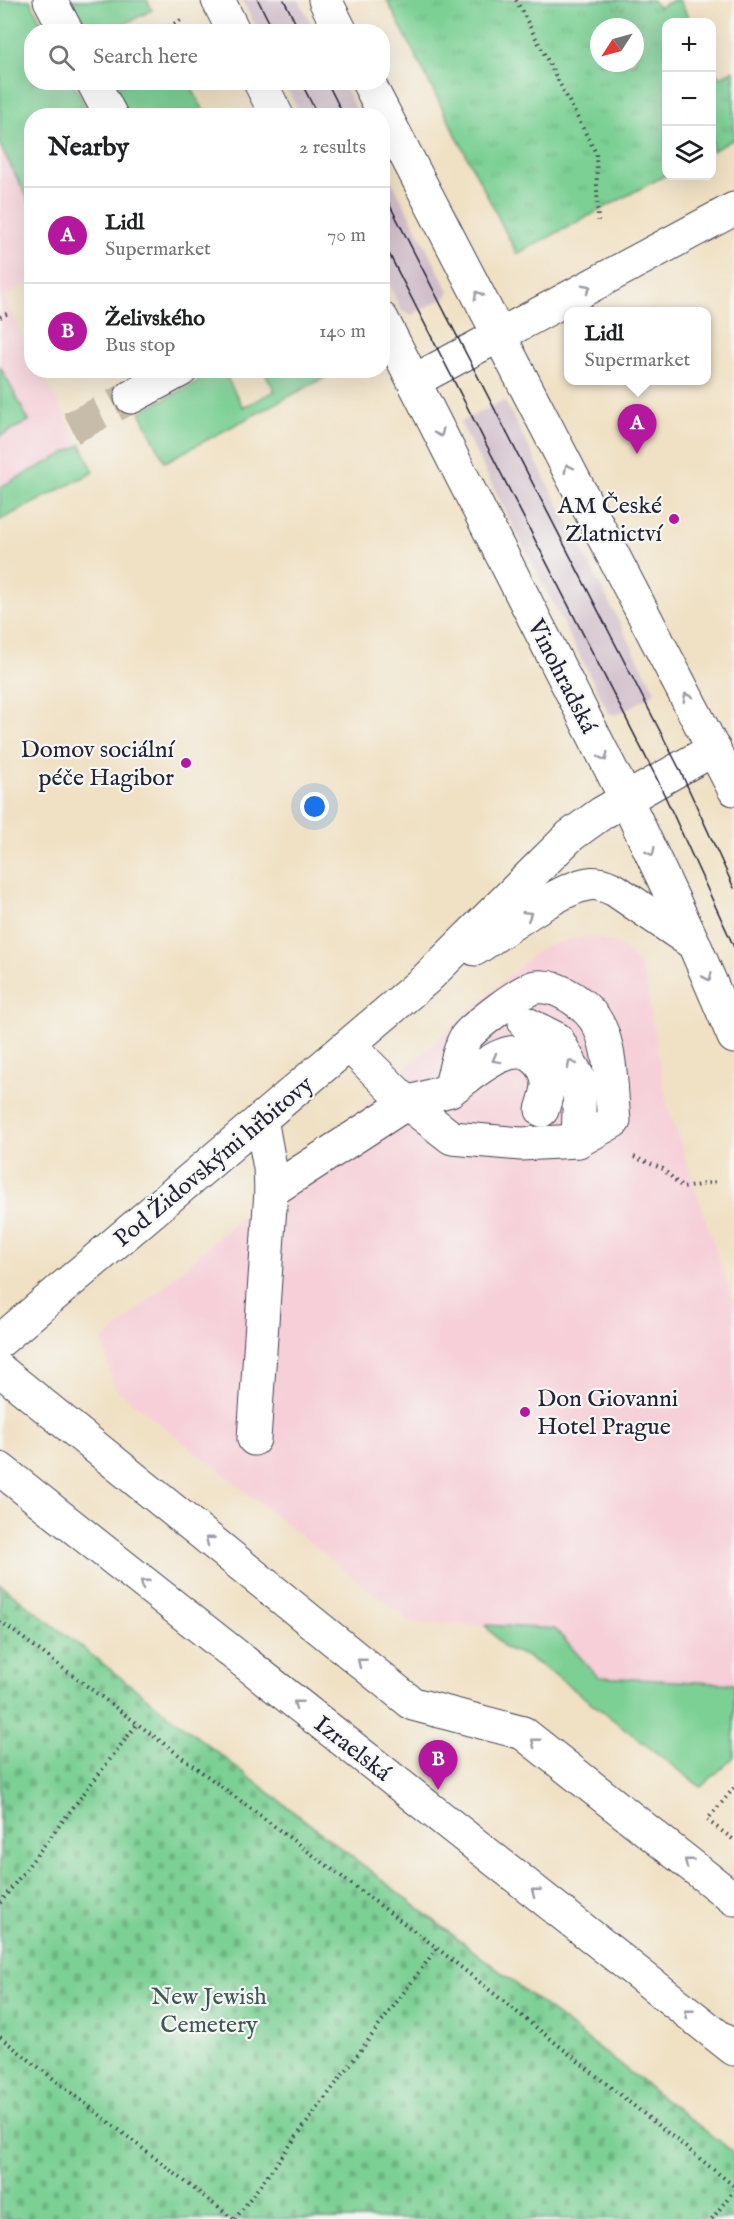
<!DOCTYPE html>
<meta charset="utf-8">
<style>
:root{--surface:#fff;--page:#f6f6f6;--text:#202124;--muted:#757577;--line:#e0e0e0;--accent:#b5179e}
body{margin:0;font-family:"IM FELL English",serif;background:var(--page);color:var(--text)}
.controls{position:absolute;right:18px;top:18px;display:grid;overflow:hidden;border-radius:12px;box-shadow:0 6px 24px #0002}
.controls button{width:54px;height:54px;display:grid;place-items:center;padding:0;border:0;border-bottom:2px solid var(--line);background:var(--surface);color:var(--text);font:30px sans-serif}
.compass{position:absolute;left:590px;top:18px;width:54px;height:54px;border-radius:50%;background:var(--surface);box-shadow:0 6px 24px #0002;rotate:234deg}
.you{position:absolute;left:315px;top:807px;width:21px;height:21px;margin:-15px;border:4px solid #fff;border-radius:50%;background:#1a73e8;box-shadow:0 0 0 9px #1a73e833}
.badge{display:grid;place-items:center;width:39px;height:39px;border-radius:50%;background:var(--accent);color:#fff;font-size:20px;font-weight:700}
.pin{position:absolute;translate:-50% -50px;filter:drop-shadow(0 2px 3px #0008)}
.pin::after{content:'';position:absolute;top:32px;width:21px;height:18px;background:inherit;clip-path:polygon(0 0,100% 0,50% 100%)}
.popup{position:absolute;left:564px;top:307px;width:147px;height:78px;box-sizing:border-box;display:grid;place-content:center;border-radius:12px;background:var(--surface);filter:drop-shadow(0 2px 4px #0005);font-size:20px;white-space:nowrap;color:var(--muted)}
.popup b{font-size:22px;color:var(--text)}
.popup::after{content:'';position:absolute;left:50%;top:100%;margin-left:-12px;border:12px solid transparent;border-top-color:var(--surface)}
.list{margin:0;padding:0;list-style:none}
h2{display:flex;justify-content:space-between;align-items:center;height:78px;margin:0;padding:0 24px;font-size:26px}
h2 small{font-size:20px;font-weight:400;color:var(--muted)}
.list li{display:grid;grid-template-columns:39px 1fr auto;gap:18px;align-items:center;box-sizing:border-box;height:96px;padding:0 24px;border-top:2px solid var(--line)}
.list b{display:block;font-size:22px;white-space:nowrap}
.list p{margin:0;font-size:20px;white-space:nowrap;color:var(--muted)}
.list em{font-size:20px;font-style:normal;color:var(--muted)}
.icon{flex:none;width:33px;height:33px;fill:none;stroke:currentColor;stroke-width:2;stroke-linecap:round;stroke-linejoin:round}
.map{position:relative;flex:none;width:734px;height:2219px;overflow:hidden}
.search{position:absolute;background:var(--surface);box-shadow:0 6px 24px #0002;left:24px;top:24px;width:366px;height:66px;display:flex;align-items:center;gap:15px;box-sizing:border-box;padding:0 21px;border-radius:24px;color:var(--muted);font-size:22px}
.panel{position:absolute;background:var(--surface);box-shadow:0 6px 24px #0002;left:24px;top:108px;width:366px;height:270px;border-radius:24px}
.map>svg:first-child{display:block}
</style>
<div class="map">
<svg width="734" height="2219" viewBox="0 0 734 2219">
<defs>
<pattern id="cemetery-stones" width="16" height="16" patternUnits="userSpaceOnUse" patternTransform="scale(1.5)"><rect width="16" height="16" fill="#7cd094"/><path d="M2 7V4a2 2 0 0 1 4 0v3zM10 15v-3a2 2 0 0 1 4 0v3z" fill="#6bb280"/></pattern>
<pattern id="park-tufts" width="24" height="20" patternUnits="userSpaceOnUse" patternTransform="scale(1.5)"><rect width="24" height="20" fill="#7cd094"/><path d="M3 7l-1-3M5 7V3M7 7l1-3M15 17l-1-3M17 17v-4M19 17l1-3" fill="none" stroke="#6bb280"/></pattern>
</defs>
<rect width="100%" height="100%" fill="#f6f6f2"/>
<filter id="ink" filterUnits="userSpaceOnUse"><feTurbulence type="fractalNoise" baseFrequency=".0167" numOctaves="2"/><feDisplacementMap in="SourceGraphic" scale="12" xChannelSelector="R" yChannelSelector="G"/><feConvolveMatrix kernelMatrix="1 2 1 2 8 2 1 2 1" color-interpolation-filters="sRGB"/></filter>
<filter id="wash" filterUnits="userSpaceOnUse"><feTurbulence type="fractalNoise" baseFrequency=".008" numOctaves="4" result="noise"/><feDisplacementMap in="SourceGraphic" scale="24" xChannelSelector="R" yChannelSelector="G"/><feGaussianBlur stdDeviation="1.35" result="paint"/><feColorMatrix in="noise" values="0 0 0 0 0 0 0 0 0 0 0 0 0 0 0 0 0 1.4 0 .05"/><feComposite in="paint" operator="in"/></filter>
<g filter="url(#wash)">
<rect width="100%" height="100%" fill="#f0e1c4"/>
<!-- built -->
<g fill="#f6cfd8">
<polygon points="0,145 32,205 31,282 3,297 31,352 32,370 41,371 94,472 0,520"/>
<polygon points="588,936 616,943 630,953 640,967 645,980 666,1100 734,1305 734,1684 597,1677 555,1629 410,1622 114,1387 103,1341 533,954 544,947 555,943"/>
</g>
<!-- railway -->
<g fill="#d1bdca">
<polygon points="242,0 299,0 315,31 258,31"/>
<polygon points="284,83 342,83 359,115 301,115"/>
<polygon points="382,162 449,291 446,297 411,315 402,311 383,273"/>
<polygon points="504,400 655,691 651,696 616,715 610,714 608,711 460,422"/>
</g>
<!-- grass -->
<g fill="#7cd094" stroke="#4f7968" stroke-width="1.5">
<polygon points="0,0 30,0 46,31 32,32 32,82 73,83 90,115 32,116 31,205 0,145"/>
<polygon points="70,0 147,0 152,10 111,31 86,31"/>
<polygon points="111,83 189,83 206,115 129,115"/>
<polygon points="0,366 29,421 0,436"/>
<polygon points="219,370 223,371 243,407 275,391 264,371 337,371 165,462 140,412"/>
<polygon points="81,445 94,472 0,520 0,487"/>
<polygon points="485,1625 555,1629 598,1677 734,1684 734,1757 701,1787 555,1675 526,1656 505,1648"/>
</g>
<!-- cemetery -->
<polygon fill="url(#cemetery-stones)" stroke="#4f7968" stroke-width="1.5" points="0,1584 734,2153 734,2219 0,2219"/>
<!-- park -->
<g fill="url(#park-tufts)" stroke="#4f7968" stroke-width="1.5" fill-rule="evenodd">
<path d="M 387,0 L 653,0 L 658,8 L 674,0 L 679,0 L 691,22 L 666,22 L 666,175 L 517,254 ZM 599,27 L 635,27 L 635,63 L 599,63 Z"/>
<polygon points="712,64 719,78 734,70 734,139 712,151"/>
</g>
</g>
<g filter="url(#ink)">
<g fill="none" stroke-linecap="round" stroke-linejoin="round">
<!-- minor-tunnel -->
<polyline stroke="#c7bba9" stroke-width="33" stroke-dasharray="33 16" stroke-linecap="butt" points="71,428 131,397"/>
<defs>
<g id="minor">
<polyline points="50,0 67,32"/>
<polyline points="93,82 111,116"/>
<polyline points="414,381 734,209"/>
<polyline points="131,397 181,370"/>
<path d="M 475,949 C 503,931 558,889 588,884 C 598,882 606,886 615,890 L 694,944"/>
<polyline points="525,1023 557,1039 580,1081 578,1141"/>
<path d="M 450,1090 C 472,1075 514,1033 539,1062 C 553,1078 548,1091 542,1110"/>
<path d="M 261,1119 L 270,1168 L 271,1191 L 407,1103 L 450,1090 C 453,1079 460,1045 466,1037 C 474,1027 523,988 536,987 C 559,984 589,1006 599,1026 C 612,1052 611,1093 614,1121 L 578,1141 L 521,1144 L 452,1138 L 407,1103 L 349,1045"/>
<polyline points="0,1341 425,980 570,836 602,813 714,749"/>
<polyline points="0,1370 413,1704 523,1733 734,1899"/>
<polyline points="254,1439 271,1191"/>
<polyline points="0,1469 734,2049"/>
</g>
<g id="major">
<polyline points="218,0 234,32"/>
<polyline points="325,0 341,32"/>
<polyline points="260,82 277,116"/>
<polyline points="368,82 734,789"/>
<polyline points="382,319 626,799 694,944 734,1037"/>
</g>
</defs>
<!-- minor casing -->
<use href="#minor" stroke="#413f50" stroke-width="35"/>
<!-- major casing -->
<use href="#major" stroke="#413f50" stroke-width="35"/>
<!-- path -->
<g stroke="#413f50" stroke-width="4" stroke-dasharray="1.5 4.5" stroke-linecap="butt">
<polyline points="516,0 596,153 598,221"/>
<polyline points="158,32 181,20"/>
<polyline points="0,317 11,312"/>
<polyline points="634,1157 663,1169 683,1188 716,1182"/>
<polyline points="0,1621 437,1948 734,2186"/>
<polyline points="734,1788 707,1820 734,1840"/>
<polyline points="0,1903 137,1724"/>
<polyline points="0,2037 233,2219"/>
<polyline points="235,2219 437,1948"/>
<polyline points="712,2219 734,2190"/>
</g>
<!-- minor -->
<use href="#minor" stroke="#fff" stroke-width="33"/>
<!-- major -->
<use href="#major" stroke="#fff" stroke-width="33"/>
<!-- tram -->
<g stroke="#22223b" stroke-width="1.5">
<polyline points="258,0 274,32"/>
<polyline points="284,0 300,32"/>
<polyline points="301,82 318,116"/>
<polyline points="327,82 344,116"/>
<polyline points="382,190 679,768 734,888"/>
<polyline points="382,240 658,781 734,947"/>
</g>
</g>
<!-- one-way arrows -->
<defs><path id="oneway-chevron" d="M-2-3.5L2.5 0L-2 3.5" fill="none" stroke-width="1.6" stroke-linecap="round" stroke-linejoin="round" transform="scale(1.5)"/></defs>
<g stroke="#9c9ca7">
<use href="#oneway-chevron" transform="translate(587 288) rotate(-28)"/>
<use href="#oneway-chevron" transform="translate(478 295) rotate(-117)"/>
<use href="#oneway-chevron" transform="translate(440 433) rotate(64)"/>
<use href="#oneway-chevron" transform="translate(568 468) rotate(-117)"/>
<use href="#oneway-chevron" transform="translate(687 697) rotate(-117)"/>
<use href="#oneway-chevron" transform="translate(604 757) rotate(63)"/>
<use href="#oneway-chevron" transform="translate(651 852) rotate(65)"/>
<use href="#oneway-chevron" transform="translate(528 915) rotate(-32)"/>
<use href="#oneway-chevron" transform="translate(708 977) rotate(66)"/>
<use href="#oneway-chevron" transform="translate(496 1059) rotate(151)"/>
<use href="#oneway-chevron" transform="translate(571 1064) rotate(-119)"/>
<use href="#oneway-chevron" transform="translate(209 1540) rotate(-141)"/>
<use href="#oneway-chevron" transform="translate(144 1583) rotate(-142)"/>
<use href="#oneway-chevron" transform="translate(361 1662) rotate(-141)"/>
<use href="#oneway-chevron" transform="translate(297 1704) rotate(-142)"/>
<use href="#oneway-chevron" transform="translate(535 1742) rotate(-142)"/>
<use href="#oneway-chevron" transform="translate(688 1862) rotate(-142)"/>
<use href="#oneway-chevron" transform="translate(535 1892) rotate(-142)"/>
<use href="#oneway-chevron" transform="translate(688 2013) rotate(-142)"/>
</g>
</g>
<!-- markers -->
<g fill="#b5179e" stroke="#f6f6f2" stroke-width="2">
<circle cx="674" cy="519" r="6"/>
<circle cx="186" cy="763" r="6"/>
<circle cx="525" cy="1412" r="6"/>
</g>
<g text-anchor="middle" stroke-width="4.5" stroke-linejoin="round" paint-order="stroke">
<!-- poi labels -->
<g font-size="24" fill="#22223b" stroke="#f6f6f2" text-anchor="end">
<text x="662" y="513">AM České<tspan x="662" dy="28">Zlatnictví</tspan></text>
<text x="174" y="757">Domov sociální<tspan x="174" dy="28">péče Hagibor</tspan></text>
<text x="537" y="1406" text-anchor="start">Don Giovanni<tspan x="537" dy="28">Hotel Prague</tspan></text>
</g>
<!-- street labels -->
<g font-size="24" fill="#22223b" stroke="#f6f6f2">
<text transform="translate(563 676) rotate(63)" y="8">Vinohradská</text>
<text transform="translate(213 1161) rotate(-40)" y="8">Pod Židovskými hřbitovy</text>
<text transform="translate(353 1748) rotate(38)" y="8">Izraelská</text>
</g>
<!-- park labels -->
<g font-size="24" fill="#3d5656" stroke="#f6f6f2">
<text x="209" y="2004">New Jewish<tspan x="209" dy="28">Cemetery</tspan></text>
</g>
</g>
</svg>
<div class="controls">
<button>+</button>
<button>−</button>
<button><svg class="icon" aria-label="layers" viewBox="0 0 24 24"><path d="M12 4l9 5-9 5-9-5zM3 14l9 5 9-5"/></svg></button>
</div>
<svg class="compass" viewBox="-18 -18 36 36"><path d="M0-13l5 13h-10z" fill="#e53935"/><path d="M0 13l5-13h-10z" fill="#757577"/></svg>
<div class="you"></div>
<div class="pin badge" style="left:637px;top:454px">A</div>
<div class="popup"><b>Lidl</b>Supermarket</div>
<div class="pin badge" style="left:438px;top:1790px">B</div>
<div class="search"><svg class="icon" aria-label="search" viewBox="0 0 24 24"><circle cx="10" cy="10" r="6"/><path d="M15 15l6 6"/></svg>Search here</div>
<section class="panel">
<h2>Nearby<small>2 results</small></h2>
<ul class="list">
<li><span class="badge">A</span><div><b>Lidl</b><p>Supermarket</p></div><em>70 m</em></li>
<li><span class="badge">B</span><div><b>Želivského</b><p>Bus stop</p></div><em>140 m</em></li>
</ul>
</section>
</div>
